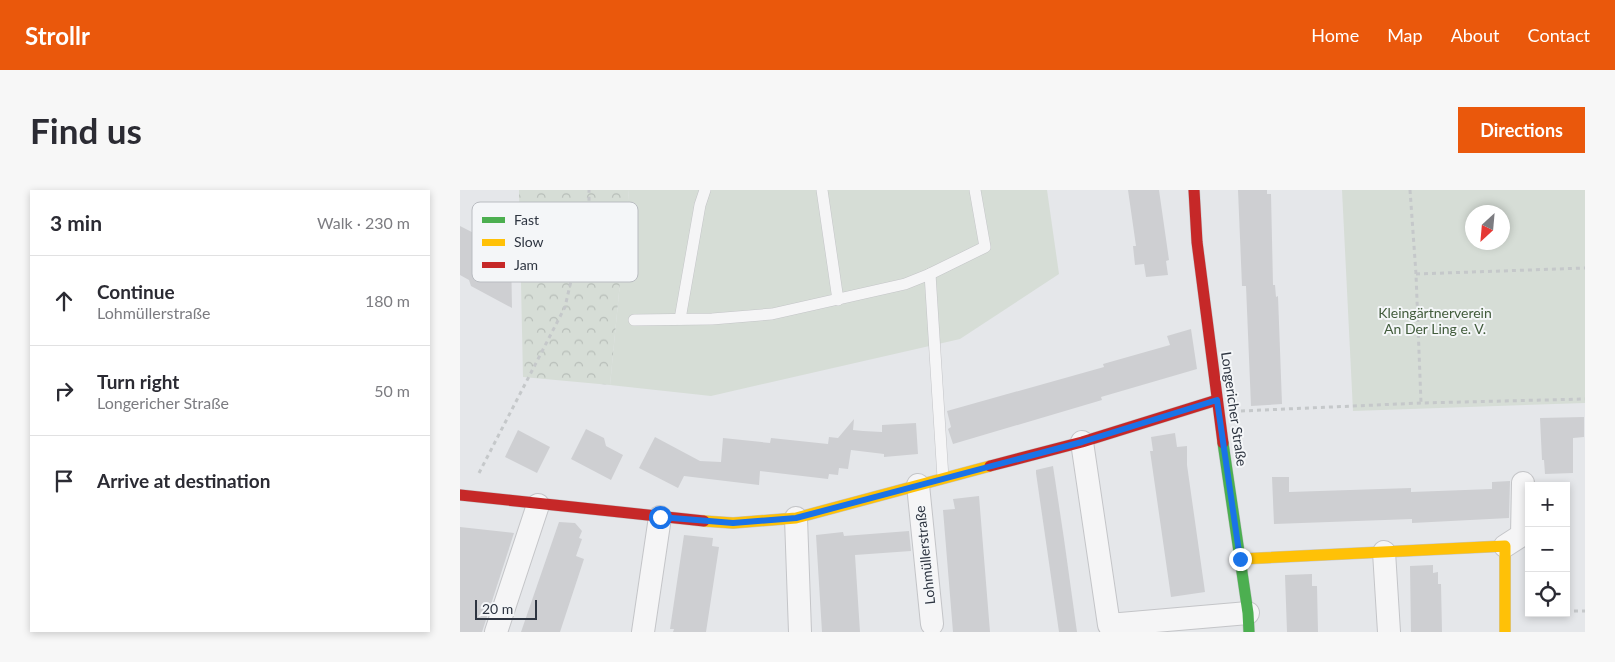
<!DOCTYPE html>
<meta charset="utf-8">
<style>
:root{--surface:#fff;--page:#f7f7f7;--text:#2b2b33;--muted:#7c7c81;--line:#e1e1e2;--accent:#ea580c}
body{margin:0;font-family:Lato,sans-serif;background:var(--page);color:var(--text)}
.controls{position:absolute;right:15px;bottom:15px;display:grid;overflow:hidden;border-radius:0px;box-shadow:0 2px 8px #0003}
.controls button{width:45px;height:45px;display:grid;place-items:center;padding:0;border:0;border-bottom:1px solid var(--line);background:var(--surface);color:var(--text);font:25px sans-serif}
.compass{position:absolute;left:1005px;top:15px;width:45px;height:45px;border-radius:50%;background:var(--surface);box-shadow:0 2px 8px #0003;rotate:206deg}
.scale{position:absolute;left:15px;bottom:12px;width:62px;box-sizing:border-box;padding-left:5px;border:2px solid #2e3541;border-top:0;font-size:14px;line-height:18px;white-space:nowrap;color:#2e3541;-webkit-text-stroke:4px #f4f6f8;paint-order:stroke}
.stop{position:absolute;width:15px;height:15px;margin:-11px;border:4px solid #1a73e8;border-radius:50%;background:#fff}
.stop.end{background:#1a73e8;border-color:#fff;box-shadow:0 1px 5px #0008}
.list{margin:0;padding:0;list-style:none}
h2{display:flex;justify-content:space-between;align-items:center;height:65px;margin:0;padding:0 20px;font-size:21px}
h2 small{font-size:16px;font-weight:400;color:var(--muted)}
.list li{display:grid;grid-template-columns:32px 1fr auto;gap:15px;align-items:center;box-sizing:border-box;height:90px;padding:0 20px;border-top:1px solid var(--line)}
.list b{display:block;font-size:19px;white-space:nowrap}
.list p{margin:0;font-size:16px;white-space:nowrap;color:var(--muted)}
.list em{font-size:16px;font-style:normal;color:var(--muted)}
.icon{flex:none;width:28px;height:28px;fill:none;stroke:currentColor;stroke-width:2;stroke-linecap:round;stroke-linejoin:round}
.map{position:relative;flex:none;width:1125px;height:442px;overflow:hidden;border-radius:0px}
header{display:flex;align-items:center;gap:30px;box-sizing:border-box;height:70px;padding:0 25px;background:var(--accent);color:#fff}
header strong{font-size:24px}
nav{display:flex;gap:28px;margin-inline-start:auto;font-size:18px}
.intro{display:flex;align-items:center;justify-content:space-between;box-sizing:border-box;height:120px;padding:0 30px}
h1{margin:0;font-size:35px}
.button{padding:12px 22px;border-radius:0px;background:var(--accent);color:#fff;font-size:18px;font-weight:700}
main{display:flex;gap:30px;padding:0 30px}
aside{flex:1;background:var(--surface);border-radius:0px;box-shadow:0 2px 8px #0003}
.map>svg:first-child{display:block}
</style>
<header>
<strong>Strollr</strong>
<nav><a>Home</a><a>Map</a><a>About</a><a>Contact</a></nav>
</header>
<div class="intro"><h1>Find us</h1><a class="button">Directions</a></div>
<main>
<aside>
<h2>3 min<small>Walk · 230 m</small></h2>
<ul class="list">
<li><svg class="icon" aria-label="ahead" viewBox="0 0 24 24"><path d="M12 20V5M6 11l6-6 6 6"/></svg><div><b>Continue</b><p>Lohmüllerstraße</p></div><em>180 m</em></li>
<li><svg class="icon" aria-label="right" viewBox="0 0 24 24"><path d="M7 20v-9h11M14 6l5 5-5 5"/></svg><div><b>Turn right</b><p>Longericher Straße</p></div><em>50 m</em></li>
<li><svg class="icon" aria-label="arrive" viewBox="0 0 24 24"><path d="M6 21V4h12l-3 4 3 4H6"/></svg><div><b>Arrive at destination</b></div></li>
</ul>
</aside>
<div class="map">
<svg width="1125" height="442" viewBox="0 0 1125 442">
<defs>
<pattern id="park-crowns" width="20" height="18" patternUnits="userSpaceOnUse" patternTransform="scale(1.25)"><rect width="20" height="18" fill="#d6ddd6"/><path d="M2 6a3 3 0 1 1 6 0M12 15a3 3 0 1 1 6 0" fill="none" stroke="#b8beb9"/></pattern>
</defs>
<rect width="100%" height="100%" fill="#e5e7ea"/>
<!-- green -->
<g fill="#d6ddd6" fill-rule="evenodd">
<polygon points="169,0 587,0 599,84 500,149 251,206 150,195"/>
<path d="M 882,0 L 1125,0 L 1125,213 L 893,221 ZM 1012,22 L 1042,22 L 1042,52 L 1012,52 Z"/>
</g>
<!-- park -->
<polygon fill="url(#park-crowns)" points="59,0 169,0 150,195 63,187"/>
<!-- building -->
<g fill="#cecfd2">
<polygon points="668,0 699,0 709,70 706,71 708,85 686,87 684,74 675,75 673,56 676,56"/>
<polygon points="778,0 807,0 807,4 811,4 813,95 815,95 816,107 818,106 822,214 791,216 786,96 782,96"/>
<polygon points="0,36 51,62 52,118 11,96 9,90 0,85"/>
<polygon points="731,139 737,179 641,207 642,210 493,254 488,239 491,237 487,221 644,177 643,174 710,155 707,146"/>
<polygon points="1124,227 1124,247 1113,248 1113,283 1085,284 1084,270 1082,270 1080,228"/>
<polygon points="394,229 393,240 403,241 422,242 422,235 456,233 458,264 424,267 424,264 391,260 388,279 379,278 378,285 369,284 368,289 300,281 299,295 224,286 218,298 179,278 195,247 240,271 261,272 263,248 310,253 311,248 368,254 369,247 378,248"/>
<polygon points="126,239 144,248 146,256 163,265 151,290 111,269"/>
<polygon points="58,240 90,257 77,283 45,267"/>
<polygon points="715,243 717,257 727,256 727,275 745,402 711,407 690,261 693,261 691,247"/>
<polygon points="593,276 604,349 617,442 599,442 576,283 576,280"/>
<polygon points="812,287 829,287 829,302 951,298 951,302 1032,299 1032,292 1050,291 1049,328 952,333 952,329 814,334"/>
<polygon points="519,306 530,442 493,442 483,320 495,319 493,309"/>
<polygon points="99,332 115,333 122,341 119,348 122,349 116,366 124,369 100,442 61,442"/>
<polygon points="0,337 54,343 22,442 0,442"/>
<polygon points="449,341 451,361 395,365 400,442 362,442 356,345 383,342 384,346"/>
<polygon points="224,345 253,348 252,356 259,357 246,442 213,442 214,439 210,439"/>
<polygon points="973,375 973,383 978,382 978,394 981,394 982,442 951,442 950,376"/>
<polygon points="852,384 852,396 857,396 858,442 827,442 825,385"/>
</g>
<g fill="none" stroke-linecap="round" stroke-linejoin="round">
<defs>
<g id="lane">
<polyline points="362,0 378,110"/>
<polyline points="470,84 483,288"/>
<polyline points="220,129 240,15 245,0"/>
<polyline points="174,130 252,129 312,124 445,94 470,84 525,57 515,0"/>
</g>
<g id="street">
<polyline points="622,252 649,435 788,423"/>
<polyline points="458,295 472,434"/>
<polyline points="336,328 340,442"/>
<polyline points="1045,356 1062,345 1063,293"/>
<polyline points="924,362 929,442"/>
<polyline points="36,442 78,315"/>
<polyline points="183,442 200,327"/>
</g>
<polyline id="fast" points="763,253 788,423 789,442"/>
<g id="slow">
<polyline points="244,331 273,333 336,328 530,276"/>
<polyline points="780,369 1045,356 1045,442"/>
</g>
<g id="jam">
<polyline points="734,0 737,52 763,253"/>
<polyline points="530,276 622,252 757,210"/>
<polyline points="0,305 244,331"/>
</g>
</defs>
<!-- lane casing -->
<use href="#lane" stroke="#c4c5c8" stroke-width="12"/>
<!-- street casing -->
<use href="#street" stroke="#c4c5c8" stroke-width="24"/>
<!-- fast casing -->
<use href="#fast" stroke="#c4c5c8" stroke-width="12"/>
<!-- slow casing -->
<use href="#slow" stroke="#c4c5c8" stroke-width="12"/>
<!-- jam casing -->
<use href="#jam" stroke="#c4c5c8" stroke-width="12"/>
<!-- path -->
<g stroke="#c5c8ca" stroke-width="3" stroke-dasharray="4 4" stroke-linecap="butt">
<polyline points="950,0 956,84 961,213"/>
<polyline points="956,84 1125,78"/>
<polyline points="781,221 961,213 1125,209"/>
<polyline points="19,283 105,117 129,13 129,0"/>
<polyline points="1106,421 1125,421"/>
</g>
<!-- lane -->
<use href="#lane" stroke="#f5f5f6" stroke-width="11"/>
<!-- street -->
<use href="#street" stroke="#f5f5f6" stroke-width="22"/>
<!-- fast -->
<use href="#fast" stroke="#4caf50" stroke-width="11"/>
<!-- slow -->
<use href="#slow" stroke="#ffc107" stroke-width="11"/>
<!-- jam -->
<use href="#jam" stroke="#c62828" stroke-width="11"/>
</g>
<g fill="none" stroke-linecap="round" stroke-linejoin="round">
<!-- route -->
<polyline stroke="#1a73e8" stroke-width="6" points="200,327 273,333 336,328 622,252 757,210 780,369"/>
</g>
<g text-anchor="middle" stroke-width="4" stroke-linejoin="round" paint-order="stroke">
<!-- park labels -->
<g font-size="14" fill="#425c3c" stroke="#f4f6f8">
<text x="975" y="128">Kleingärtnerverein<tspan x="975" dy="16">An Der Ling e. V.</tspan></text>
</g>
<!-- street labels -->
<g font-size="14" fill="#2e3541" stroke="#f4f6f8">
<text transform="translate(774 219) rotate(82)" y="5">Longericher Straße</text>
<text transform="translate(465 365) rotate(-96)" y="5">Lohmüllerstraße</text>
</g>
</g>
<!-- legend -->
<rect x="12" y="12" width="166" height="80" rx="8" fill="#f4f6f8" stroke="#b9bcc1" stroke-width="1"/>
<rect x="22" y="27" width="23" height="6" fill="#4caf50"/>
<rect x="22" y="49" width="23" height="7" fill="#ffc107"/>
<rect x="22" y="72" width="23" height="6" fill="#c62828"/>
<g font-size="14" fill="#2e3541">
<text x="54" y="35">Fast</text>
<text x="54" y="57">Slow</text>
<text x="54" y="80">Jam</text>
</g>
</svg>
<div class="controls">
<button>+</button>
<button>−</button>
<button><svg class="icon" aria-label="locate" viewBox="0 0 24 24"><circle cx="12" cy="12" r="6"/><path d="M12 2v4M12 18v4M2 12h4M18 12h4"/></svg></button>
</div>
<svg class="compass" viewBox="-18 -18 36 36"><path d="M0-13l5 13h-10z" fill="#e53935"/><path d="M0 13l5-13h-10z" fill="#7c7c81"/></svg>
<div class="scale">20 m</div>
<div class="stop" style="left:200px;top:327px"></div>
<div class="stop end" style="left:780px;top:369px"></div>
</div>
</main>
